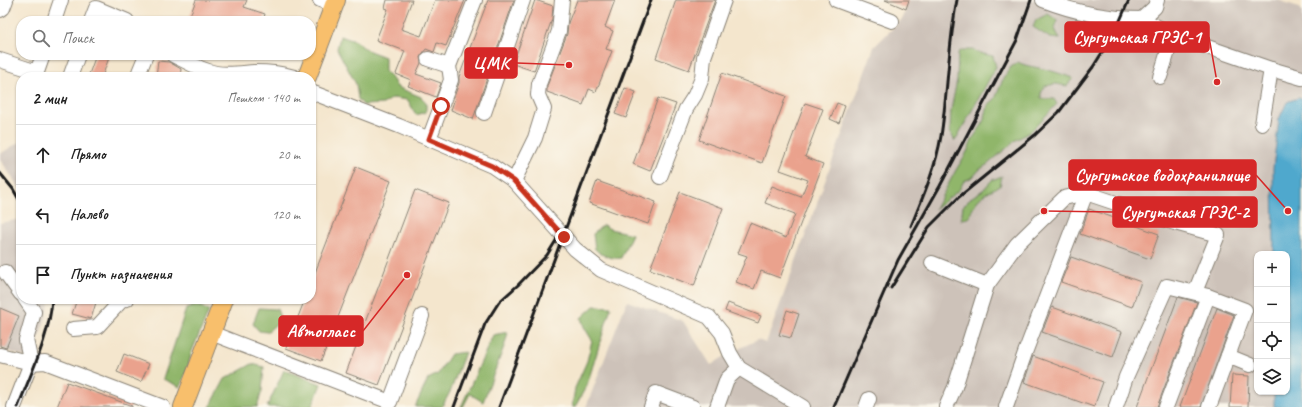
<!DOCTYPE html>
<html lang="ru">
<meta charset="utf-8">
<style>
:root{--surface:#fff;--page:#f2f2f2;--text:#222;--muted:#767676;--line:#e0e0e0}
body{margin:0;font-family:Caveat,sans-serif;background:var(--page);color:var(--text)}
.controls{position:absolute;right:12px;bottom:12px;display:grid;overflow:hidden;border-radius:8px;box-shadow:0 1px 3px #0004}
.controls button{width:36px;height:36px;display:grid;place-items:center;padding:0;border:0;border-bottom:1px solid var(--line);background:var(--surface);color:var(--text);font:20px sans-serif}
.stop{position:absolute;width:12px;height:12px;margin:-9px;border:3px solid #c8321e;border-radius:50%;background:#fff}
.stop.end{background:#c8321e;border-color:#fff;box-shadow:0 1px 4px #0008}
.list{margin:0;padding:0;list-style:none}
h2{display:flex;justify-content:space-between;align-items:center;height:52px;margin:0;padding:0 16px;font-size:17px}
h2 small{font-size:13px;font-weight:400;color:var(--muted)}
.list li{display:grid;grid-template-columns:26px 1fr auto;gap:12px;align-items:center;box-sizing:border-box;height:60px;padding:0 16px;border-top:1px solid var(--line)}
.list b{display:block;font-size:15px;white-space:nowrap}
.list em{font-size:13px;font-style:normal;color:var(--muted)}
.icon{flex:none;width:22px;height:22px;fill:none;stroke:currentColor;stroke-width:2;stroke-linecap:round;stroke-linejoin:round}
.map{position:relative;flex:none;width:1302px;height:407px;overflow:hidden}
.search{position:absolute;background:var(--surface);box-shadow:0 1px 3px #0004;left:16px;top:16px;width:300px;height:44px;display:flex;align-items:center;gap:10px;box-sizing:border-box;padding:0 14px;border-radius:16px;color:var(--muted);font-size:15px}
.panel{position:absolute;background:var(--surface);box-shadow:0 1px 3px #0004;left:16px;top:72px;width:300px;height:232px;border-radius:16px}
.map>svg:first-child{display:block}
</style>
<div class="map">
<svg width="1302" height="407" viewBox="0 0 1302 407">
<rect width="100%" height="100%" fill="#fbf7ec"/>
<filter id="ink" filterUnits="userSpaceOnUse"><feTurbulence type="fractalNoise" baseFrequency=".025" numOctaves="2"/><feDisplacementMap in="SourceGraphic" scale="8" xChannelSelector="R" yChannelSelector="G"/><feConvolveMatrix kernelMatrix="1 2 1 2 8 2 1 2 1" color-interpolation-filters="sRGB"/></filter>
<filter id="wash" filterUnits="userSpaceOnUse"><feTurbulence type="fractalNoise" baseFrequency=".012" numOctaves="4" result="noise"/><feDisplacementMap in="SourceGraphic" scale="16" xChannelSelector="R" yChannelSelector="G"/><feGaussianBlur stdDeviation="0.9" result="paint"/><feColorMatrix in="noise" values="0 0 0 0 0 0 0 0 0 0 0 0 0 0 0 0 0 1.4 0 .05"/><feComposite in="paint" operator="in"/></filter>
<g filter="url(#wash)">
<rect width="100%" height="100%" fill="#f4e6cd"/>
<!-- industrial -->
<g fill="#cdc2b9">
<polygon points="883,0 1278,0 1299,7 1302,11 1302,99 1298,98 1273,168 1274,254 1257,254 1257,392 1274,392 1274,407 586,407 627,301 683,321 711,365 730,353 757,340 766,343 874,47 903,18 906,9"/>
<polygon points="21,141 21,191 0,159 0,154"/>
<polygon points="21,219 21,299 49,299 48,311 34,352 27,358 0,348 0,223"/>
</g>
<!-- forest -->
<g fill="#90b66b" stroke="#566944">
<polygon points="1048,14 1057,20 1055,29 1060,39 1050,38 1033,27 1036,20"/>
<polygon points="340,36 355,41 367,50 385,57 385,71 393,80 397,87 421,97 426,102 426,112 416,115 408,100 393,98 383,104 363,105 358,99 356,84 337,49"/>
<polygon points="962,50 973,50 979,53 993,56 996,67 955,141 950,132 951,110 957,80 958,53"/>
<path d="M 1018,62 C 1025,66 1031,66 1039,68 C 1051,70 1061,74 1073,78 L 1067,86 L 1056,84 L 1044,86 L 1041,93 L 1041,99 L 1054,99 L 1057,104 L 1030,132 L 1016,140 L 988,164 L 979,170 L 973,177 L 964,181 L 959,190 L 935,209 L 956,170 L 967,152 L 973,138 L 982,125 L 989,104 L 995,99 L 1004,77 L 1011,67 Z"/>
<path d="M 1002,176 L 1000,186 C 986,191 972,202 970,217 L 961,220 L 963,206 L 972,197 L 983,190 L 992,180 Z"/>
<path d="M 603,225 L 610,229 L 632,234 L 621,258 C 611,259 602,256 595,249 L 593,234 Z"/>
<polygon points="197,305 209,311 192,351 187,371 180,387 163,379 186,309"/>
<polygon points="594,306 611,307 587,385 575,407 572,407 575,388 587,361 592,340 584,327 581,318"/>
<polygon points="259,308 277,309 281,320 267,332 259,331 253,324"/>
<polygon points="508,332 505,344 483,402 470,394 463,407 461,407 493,335"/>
<polygon points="465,352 451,390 442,407 415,407 428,379 438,374 451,354"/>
<polygon points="252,364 264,367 262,391 257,407 210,407 225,379"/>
<polygon points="284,370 321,384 312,407 267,407"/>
</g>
<!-- water -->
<polygon fill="#50a8cd" stroke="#366274" points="1298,98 1302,99 1302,407 1274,407 1274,392 1287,392 1287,254 1274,254 1273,168 1279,119 1287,102"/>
<g id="blocks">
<!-- building -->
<g fill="#eaa28d">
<polygon points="196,0 247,0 244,7 265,14 263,21 188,21"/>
<polygon points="387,0 412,0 401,29 421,36 435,0 465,0 446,46 437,43 434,52 426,49 420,57 421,63 416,74 441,83 436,97 408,86 411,80 396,74 405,51 376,40 388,9 385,8"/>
<polygon points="488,0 514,0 473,119 451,110 455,98 454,97 459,83 459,77"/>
<polygon points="535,0 553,6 552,19 534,71 513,64"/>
<polygon points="577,0 615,0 605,27 613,31 606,49 612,51 596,92 589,89 583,105 547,92 547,86 567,34 568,23"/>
<polygon points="676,0 715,0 689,70 656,58"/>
<polygon points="885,0 909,0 906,9"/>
<polygon points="96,55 110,55 102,77 88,77"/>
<polygon points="158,61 169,62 181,69 180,77 156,77"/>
<polygon points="722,73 786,96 762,163 699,140"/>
<polygon points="625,88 636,92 626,118 615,114"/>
<polygon points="658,98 676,104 650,171 633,164"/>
<polygon points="805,103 823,109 805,157 823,164 780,278 761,271 754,289 736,282 747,256 738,253 750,223 786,238 795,214 765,203 772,186 801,197 808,180 780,170"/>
<polygon points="837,103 845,106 839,123 830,119"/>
<polygon points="356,167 391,181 321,361 286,348 305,299 311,299 311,283"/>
<polygon points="597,181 656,202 648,224 589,203"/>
<polygon points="415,190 449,203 379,385 346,373"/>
<polygon points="680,192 723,208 694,286 650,269"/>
<polygon points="1089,209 1159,234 1150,259 1080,234"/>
<polygon points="1071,257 1141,282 1132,307 1061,282"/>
<polygon points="1178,297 1197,302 1157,407 1137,407"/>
<polygon points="77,299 97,299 91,319 72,314"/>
<polygon points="728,303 761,316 758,323 725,311"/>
<polygon points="1052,307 1122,332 1113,357 1042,332"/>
<polygon points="0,308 19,316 6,348 0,346"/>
<polygon points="1217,308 1234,315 1201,407 1180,407"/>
<polygon points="787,310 799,314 791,338 779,335"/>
<polygon points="124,354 149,364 141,382 117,372"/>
<polygon points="1033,356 1103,382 1094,407 1024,382"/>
<polygon points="1232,375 1249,376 1248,407 1230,407"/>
<polygon points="67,382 132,406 132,407 57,407"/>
</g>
</g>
</g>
<g filter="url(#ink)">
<use href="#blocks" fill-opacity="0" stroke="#888174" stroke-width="1"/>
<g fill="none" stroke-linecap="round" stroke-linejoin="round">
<defs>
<g id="minor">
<polyline points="320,0 334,5"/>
<polyline points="836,0 892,21"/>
<path d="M 1043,0 C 1074,12 1108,19 1142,19 L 1155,7 L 1157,0"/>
<polyline points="0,10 3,8 6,0"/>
<polyline points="1142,19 1173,35 1271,69 1302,78"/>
<polyline points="54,21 61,0"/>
<polyline points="91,21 96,8 127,21"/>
<path d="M 173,55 C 187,62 200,70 216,73 C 228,75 241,73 254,72 C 267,72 281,73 294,77"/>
<polyline points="428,59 449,66"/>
<polyline points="0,60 37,72 43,55"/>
<polyline points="70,77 78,55"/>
<polyline points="140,77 139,72 146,55"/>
<polyline points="1160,77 1173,35"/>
<polyline points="311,92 399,126 492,166 514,181 575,249 601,270 709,317 722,333 730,353 739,368 803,407"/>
<polyline points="484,113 523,0"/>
<polyline points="1262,124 1271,69"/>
<polyline points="429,139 451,80 449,66 475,0"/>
<polyline points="660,177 686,109 695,95 702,78 704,57 724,0"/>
<polyline points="514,181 535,138 544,109 538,95 539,84 559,31 562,0"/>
<polyline points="932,263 987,285"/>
<polyline points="5,272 21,294"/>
<polyline points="73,329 97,327 122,300 127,299"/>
<polyline points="211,333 390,402 422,316"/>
<polyline points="0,355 31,363 45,362 163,407"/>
<polyline points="1228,356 1250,365"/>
<polyline points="14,407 31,363 26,340 34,312 25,299"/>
<polyline points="651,407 656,393 693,407"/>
<polyline points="717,407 727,379 739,368"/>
<polyline points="866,407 869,399"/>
<polyline points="946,407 955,387 987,285 1017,244 1064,198 1086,193"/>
<polyline points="1006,407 1026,350 1086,193 1175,223 1218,235 1195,292"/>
<polyline points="1116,407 1126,377 1167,286 1208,296 1245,310 1209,407"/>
<polyline points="1166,407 1208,296"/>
</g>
<g id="major">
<polyline points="307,77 336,0"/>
<polyline points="183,407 224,299"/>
</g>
</defs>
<!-- minor casing -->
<use href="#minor" stroke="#888174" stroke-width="16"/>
<!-- major casing -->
<use href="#major" stroke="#888174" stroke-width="20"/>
<!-- minor -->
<use href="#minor" stroke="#fff" stroke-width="14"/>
<!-- major -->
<use href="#major" stroke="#f8bf6c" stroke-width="18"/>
<!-- rail -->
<g stroke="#1c1c1c" stroke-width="3">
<polyline points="0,173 13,189 21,203"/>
<path d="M 911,226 C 923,197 936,167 941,136 C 948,91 948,45 957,0"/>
<polyline points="891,288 929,227 959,197 1035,135 1059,112 1093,67 1115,32 1129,0"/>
<path d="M 18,407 C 31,373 50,335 52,299"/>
<polyline points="454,407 485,324 499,302 518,285 547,255 562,231"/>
<polyline points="499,407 651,0"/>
<polyline points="834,407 898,260 940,186 1017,40 1031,0"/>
</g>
</g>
</g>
<g fill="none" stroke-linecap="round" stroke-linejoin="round" filter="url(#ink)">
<!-- route -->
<polyline stroke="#c8321e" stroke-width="5" points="441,106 429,139 492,166 514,181 564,237"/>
</g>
<!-- callouts -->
<path fill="none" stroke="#d62828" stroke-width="1.5" d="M1217 82L1209 37M569 65L517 63M1288 211L1256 175M1044 211L1113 212M407 275L363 331"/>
<g fill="#d62828" stroke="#fbf7ec" stroke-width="1.5">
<circle cx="1217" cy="82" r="4"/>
<circle cx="569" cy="65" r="4"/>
<circle cx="1288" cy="211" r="4"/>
<circle cx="1044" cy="211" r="4"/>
<circle cx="407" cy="275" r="4"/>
</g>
<g fill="#d62828" stroke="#d62828" stroke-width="1.5">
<rect x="1065" y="22" width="144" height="30" rx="4"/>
<rect x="465" y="48" width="52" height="30" rx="4"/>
<rect x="1069" y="160" width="187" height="30" rx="4"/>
<rect x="1113" y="197" width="144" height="30" rx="4"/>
<rect x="279" y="316" width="84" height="30" rx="4"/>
</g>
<g font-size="18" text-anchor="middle" font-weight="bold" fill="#fff">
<text x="1137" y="43">Сургутская ГРЭС-1</text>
<text x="491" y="69">ЦМК</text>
<text x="1162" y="181">Сургутское водохранилище</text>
<text x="1185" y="218">Сургутская ГРЭС-2</text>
<text x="321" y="337">Автогласс</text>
</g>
</svg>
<div class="controls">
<button>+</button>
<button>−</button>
<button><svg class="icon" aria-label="locate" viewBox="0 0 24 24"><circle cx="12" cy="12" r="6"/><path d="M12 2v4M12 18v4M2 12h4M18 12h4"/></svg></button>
<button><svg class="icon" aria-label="layers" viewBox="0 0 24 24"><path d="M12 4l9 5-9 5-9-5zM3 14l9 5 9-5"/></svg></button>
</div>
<div class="stop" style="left:441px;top:106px"></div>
<div class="stop end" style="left:564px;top:237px"></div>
<div class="search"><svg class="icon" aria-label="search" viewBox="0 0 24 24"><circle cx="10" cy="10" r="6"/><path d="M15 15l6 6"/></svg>Поиск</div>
<section class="panel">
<h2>2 мин<small>Пешком · 140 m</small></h2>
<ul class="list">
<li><svg class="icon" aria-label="ahead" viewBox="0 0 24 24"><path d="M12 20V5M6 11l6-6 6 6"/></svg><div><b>Прямо</b></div><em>20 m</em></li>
<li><svg class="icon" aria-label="left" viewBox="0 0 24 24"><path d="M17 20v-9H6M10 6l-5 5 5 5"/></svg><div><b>Налево</b></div><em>120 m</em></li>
<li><svg class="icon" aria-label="arrive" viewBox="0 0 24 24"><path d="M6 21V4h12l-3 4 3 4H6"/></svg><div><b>Пункт назначения</b></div></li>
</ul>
</section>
</div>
